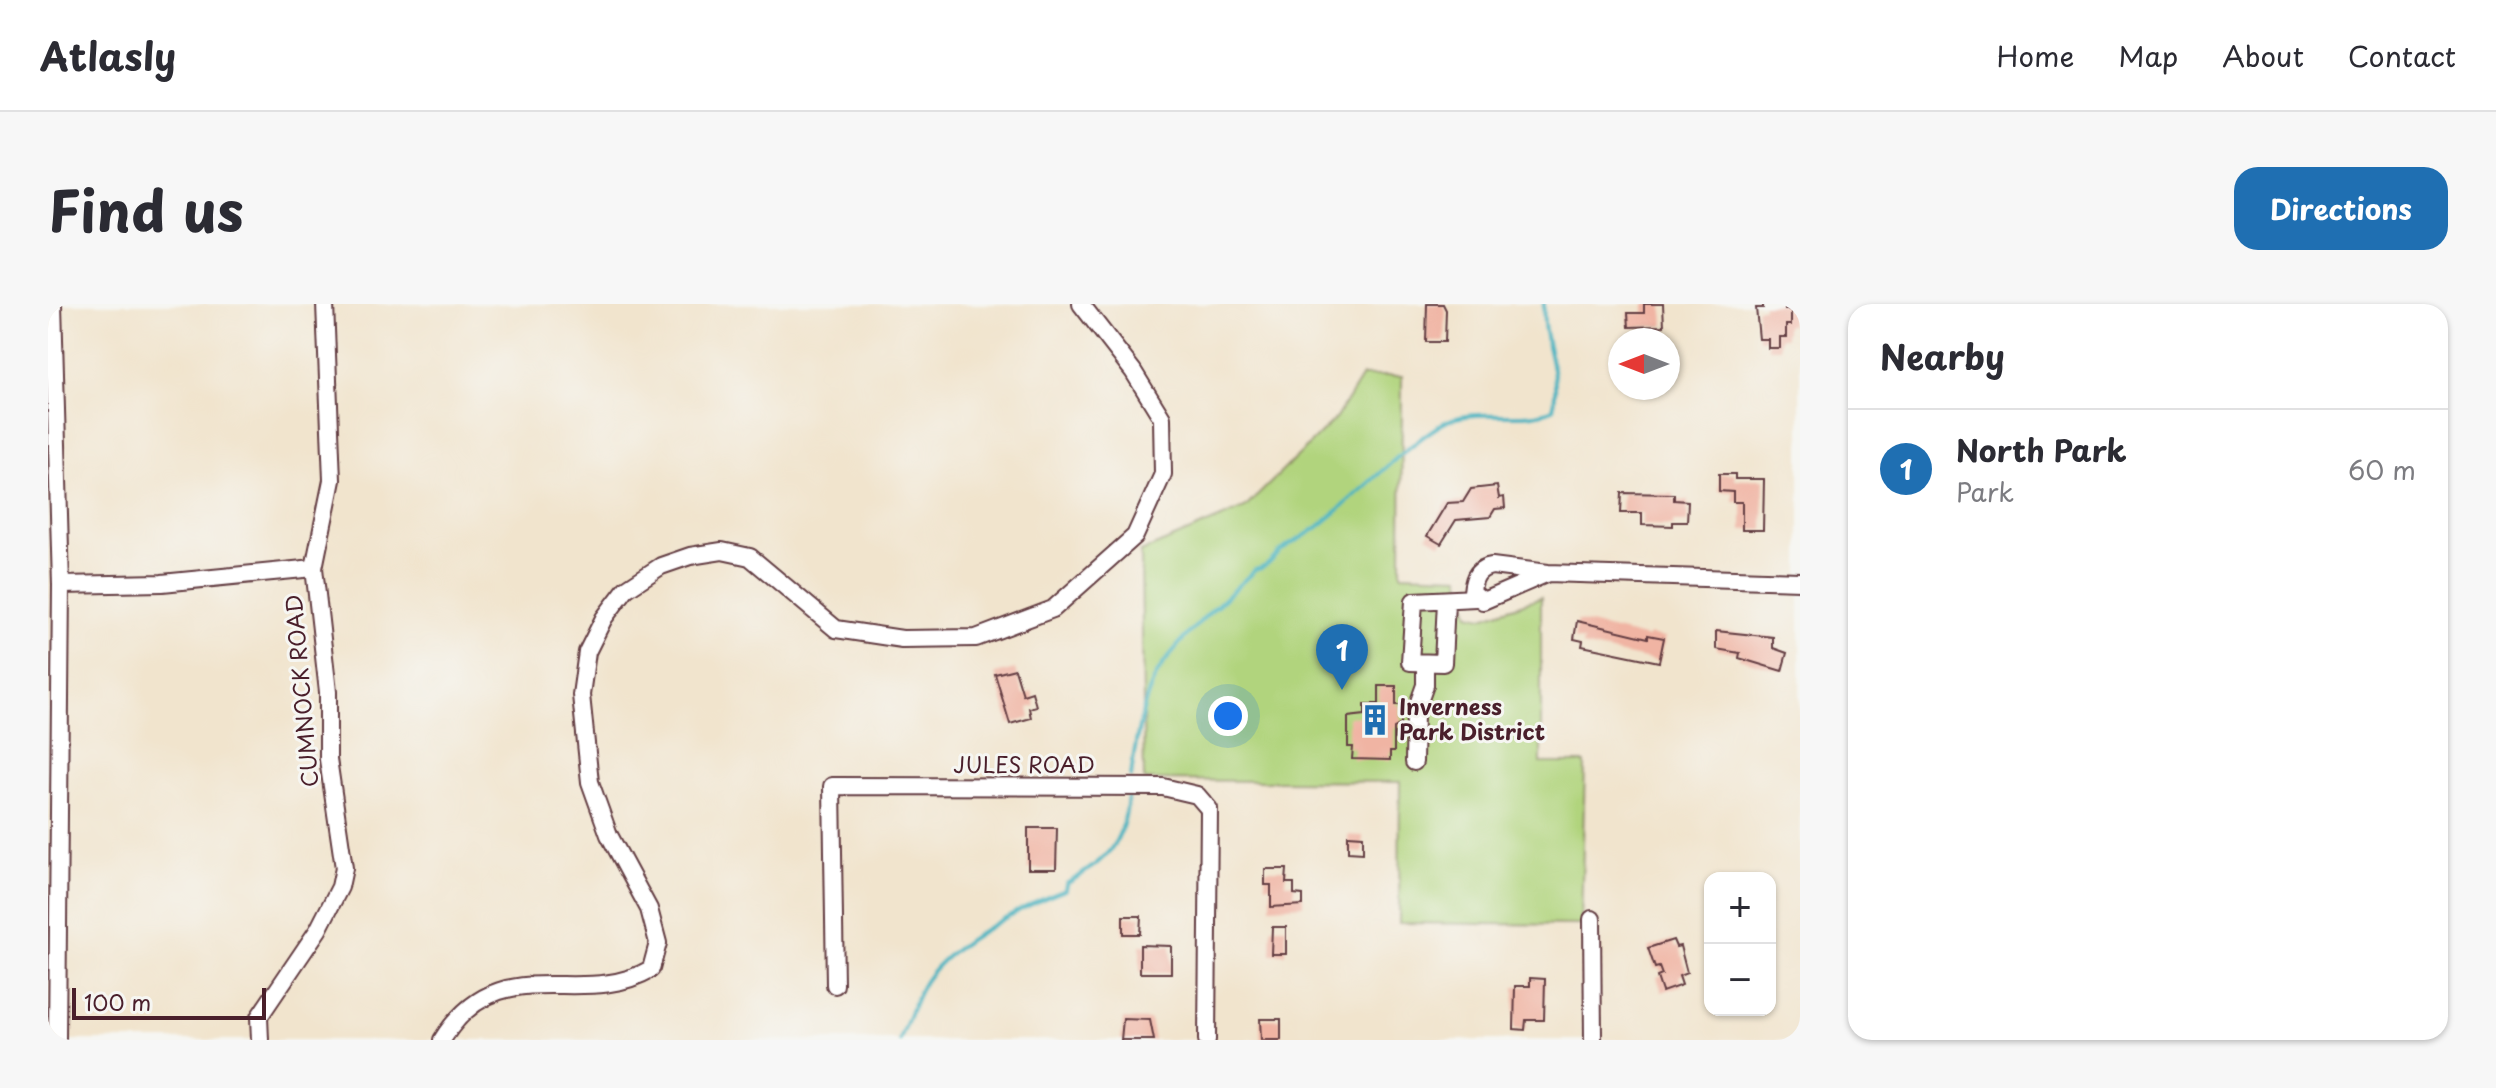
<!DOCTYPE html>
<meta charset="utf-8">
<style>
:root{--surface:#fff;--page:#f7f7f7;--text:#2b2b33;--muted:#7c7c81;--line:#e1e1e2;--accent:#1f6fb2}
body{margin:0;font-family:"Playpen Sans",sans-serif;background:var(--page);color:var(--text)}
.controls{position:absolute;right:24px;bottom:24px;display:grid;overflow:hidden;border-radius:16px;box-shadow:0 2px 6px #0004}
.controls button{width:72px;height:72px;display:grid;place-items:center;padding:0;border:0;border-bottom:2px solid var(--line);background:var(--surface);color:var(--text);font:40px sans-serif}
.compass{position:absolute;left:1560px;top:24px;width:72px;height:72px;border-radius:50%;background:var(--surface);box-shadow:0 2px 6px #0004;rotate:270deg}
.scale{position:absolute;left:24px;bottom:20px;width:194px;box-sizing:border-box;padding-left:8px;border:4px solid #4a1f2b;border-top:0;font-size:22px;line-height:28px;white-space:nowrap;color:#4a1f2b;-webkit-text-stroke:6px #f6f6f2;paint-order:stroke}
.you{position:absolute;left:1180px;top:412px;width:28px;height:28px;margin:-20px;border:6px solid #fff;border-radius:50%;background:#1a73e8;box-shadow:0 0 0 12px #1a73e833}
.badge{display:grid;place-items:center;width:52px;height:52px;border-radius:50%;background:var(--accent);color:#fff;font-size:26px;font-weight:700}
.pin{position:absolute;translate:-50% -66px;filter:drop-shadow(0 2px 4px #0008)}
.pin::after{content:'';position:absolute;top:42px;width:28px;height:24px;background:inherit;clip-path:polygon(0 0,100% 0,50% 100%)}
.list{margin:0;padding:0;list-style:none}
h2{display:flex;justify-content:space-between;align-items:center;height:104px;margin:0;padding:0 32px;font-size:34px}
h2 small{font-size:26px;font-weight:400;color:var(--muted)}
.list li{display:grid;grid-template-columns:52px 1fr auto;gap:24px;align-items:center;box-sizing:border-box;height:120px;padding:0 32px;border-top:2px solid var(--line)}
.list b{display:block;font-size:30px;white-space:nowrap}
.list p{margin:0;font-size:26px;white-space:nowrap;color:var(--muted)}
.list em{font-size:26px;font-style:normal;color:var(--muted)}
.map{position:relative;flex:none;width:1752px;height:736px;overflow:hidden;border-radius:24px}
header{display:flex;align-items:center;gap:48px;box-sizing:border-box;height:112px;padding:0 40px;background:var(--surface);border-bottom:2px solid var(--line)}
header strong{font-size:38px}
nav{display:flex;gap:44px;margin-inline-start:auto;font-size:28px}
.intro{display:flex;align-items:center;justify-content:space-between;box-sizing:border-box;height:192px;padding:0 48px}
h1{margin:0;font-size:56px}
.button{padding:20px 36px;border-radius:24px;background:var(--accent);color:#fff;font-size:28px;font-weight:700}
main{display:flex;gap:48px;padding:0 48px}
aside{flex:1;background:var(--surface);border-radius:24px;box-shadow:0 2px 6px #0004}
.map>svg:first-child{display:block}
</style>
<header>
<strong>Atlasly</strong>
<nav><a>Home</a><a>Map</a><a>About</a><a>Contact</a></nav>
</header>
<div class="intro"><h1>Find us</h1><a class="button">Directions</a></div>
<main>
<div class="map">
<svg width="1752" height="736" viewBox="0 0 1752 736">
<rect width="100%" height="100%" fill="#f6f6f2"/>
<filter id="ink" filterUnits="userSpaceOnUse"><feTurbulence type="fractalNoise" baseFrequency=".0125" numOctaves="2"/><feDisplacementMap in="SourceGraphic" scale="16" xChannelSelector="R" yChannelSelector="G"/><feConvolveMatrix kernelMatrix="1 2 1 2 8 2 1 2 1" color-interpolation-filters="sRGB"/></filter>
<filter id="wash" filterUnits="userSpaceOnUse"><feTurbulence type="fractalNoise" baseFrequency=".006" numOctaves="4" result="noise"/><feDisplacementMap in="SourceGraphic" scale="32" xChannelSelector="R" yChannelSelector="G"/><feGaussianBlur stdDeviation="1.8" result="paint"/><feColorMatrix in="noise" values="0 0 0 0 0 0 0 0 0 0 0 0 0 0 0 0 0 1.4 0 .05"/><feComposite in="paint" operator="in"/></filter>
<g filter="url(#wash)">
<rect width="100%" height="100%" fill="#f1e4cd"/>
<!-- green -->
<polygon fill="#b1d47d" stroke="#7e7a54" stroke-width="2" points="1314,72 1354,72 1353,270 1412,272 1421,310 1435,313 1493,293 1493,459 1537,459 1533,621 1351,619 1352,478 1096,476 1093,248 1197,204 1288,114"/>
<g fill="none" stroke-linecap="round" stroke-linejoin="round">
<!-- stream -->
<g stroke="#46b4c1" stroke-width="4">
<path d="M 1083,473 C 1087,439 1095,386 1116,359 C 1141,325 1175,296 1207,266 C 1222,263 1224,254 1236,245 C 1249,235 1264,229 1276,218 C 1316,186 1350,148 1392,121 C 1425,100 1471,120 1505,105 C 1514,68 1492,37 1496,0"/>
<path d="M 852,736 C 861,716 867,690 880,673 C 905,638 977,601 1017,586 L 1018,580 C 1058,557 1075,541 1080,494"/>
</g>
</g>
<g id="blocks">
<!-- building -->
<g fill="#f0b4a3">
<polygon points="1379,0 1395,0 1398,6 1397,38 1378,38"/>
<polygon points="1596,0 1615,0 1616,22 1581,23 1580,9 1596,9"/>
<polygon points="1715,0 1737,0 1737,6 1743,6 1743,21 1738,21 1738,33 1732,33 1732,44 1720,44 1720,35 1711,35 1708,4 1715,4"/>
<polygon points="1671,170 1687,170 1687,175 1716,175 1715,226 1694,226 1694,198 1685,198 1685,188 1671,187"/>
<polygon points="1449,182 1451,194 1456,193 1457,204 1447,205 1442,213 1408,216 1393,240 1379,232 1399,199 1415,198 1423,185"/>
<polygon points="1574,189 1626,190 1626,196 1640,197 1639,218 1625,218 1625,222 1594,221 1594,209 1573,209"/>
<polygon points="1529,317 1600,334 1600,331 1616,334 1611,358 1534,342 1535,337 1526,335"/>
<polygon points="1668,327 1725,333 1725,344 1739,349 1734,367 1691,354 1692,349 1668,345"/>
<polygon points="967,365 975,391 984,388 988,402 981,404 983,414 962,420 947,370"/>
<polygon points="1331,382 1348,382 1348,401 1353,401 1353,420 1346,424 1346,448 1342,448 1342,456 1304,455 1305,443 1300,443 1300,413 1317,411 1317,400 1331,400"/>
<polygon points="980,524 1009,524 1008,565 980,565"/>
<polygon points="1300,531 1315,532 1315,549 1300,548"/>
<polygon points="1217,565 1239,565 1238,579 1246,579 1246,590 1255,591 1255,601 1223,603 1223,581 1217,581"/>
<polygon points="1075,612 1093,612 1092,630 1075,630"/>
<polygon points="1224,623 1238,623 1238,650 1223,650"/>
<polygon points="1625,636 1628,643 1632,642 1639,669 1631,672 1634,681 1614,688 1609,673 1614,671 1611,663 1607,664 1600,644"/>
<polygon points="1092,641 1123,642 1123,669 1092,669"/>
<polygon points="1482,674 1497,675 1496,716 1478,716 1477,726 1466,725 1467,682 1482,682"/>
<polygon points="1075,715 1102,716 1106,736 1073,736"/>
<polygon points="1212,715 1233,715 1233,736 1213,736"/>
</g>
</g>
</g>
<g filter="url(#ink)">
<use href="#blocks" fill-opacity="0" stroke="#633d43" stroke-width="2"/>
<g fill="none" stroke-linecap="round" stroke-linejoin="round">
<defs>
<g id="minor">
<polyline points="5,0 13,281 9,736"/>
<path d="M 1500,269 L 1435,297 L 1424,288 C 1425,274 1430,264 1444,262 L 1500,269 L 1752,277"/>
<polyline points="13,281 114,279 266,264"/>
<polyline points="1398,297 1395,359 1362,358 1366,297 1428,294"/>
<polyline points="1366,458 1367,409 1377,381 1377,359"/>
<polyline points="1544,615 1545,736"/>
<polyline points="787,681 784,482 1115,483 1149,491 1161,505 1159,736"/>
<polyline points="212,736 211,713 270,626 292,583 296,564 280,455 280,388 266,264 284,176 277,0"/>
<path d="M 394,736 C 452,642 531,707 603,665 L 610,639 L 601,605 L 561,531 L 542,478 L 533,391 L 539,348 L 556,314 L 578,285 L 613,262 L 642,252 L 674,247 L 702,253 L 788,325 L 854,335 L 928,334 L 1005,305 L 1087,232 L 1115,170 L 1114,114 L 1085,67 L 1033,0"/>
</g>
</defs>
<!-- minor casing -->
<use href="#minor" stroke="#633d43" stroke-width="20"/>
<!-- minor -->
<use href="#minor" stroke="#fff" stroke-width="16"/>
</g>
</g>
<!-- icons -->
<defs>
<symbol id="building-bare" viewBox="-9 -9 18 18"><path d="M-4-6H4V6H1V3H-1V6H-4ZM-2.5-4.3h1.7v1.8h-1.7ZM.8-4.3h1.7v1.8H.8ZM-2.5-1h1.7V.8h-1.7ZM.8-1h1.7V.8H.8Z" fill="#1f6fb2" stroke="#f6f6f2" stroke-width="2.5" paint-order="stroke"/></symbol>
</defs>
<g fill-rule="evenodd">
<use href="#building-bare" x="1305" y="394" width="44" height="44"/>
</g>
<g text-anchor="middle" stroke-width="6" stroke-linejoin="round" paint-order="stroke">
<!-- street labels -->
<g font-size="22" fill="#4a1f2b" stroke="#f6f6f2">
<text transform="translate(254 387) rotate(-95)" y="8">CUMNOCK ROAD</text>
<text x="976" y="469">JULES ROAD</text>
</g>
<!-- poi labels -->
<g font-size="22" font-weight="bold" fill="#4a1f2b" stroke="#f6f6f2" text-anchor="start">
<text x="1351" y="411">Inverness<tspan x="1351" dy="25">Park District</tspan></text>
</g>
</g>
</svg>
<div class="controls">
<button>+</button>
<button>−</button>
</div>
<svg class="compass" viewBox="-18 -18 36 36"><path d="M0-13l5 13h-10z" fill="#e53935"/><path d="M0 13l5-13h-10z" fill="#7c7c81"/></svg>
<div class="scale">100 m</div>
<div class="you"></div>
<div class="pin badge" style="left:1294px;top:386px">1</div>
</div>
<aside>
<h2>Nearby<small></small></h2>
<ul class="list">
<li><span class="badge">1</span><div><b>North Park</b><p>Park</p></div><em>60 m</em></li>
</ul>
</aside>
</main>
